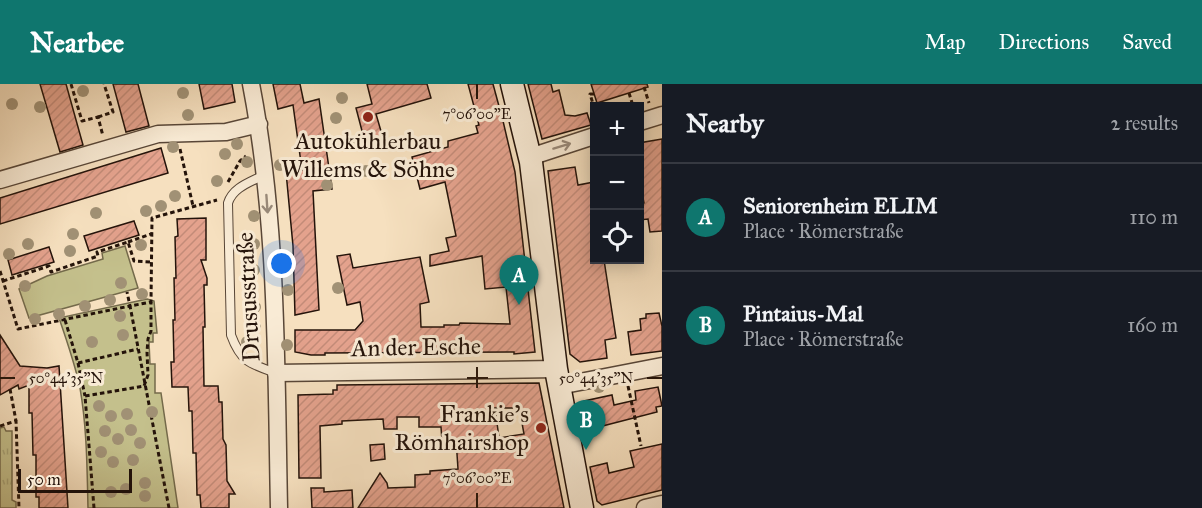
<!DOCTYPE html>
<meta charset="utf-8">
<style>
:root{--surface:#171b24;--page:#242831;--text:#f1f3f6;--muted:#9ea1a6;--line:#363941;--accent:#0f766e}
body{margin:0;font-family:"IM FELL Great Primer",serif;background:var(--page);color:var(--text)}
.controls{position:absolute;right:18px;top:18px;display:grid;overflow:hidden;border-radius:0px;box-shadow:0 3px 15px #0003}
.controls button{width:54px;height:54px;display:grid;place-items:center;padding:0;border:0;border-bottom:2px solid var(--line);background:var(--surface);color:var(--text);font:30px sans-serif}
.scale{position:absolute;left:18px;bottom:15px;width:114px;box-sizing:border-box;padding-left:6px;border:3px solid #24130a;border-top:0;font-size:16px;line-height:21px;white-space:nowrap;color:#24130a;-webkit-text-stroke:4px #f9ebd5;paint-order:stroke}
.you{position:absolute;left:282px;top:180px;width:21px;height:21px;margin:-15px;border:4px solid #fff;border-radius:50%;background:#1a73e8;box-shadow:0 0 0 9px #1a73e833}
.badge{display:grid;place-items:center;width:39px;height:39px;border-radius:50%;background:var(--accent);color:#fff;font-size:20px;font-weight:700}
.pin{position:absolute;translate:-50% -50px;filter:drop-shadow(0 2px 3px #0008)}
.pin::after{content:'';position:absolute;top:32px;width:21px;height:18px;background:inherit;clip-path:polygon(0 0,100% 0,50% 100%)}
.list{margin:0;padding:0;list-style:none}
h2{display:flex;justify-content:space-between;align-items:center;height:78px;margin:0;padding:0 24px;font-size:26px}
h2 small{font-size:20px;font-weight:400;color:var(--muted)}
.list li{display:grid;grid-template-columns:39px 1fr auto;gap:18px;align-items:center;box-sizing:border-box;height:108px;padding:0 24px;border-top:2px solid var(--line)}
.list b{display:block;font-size:22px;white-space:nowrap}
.list p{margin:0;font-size:20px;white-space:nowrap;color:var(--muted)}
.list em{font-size:20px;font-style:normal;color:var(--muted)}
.icon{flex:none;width:33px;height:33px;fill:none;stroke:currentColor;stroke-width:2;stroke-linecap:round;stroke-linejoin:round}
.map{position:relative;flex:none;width:662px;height:424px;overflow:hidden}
header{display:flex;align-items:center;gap:36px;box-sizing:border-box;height:84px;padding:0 30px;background:var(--accent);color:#fff}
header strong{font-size:28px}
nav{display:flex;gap:33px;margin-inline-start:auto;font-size:21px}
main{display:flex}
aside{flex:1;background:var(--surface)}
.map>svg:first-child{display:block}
</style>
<header>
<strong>Nearbee</strong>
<nav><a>Map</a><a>Directions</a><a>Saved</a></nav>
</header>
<main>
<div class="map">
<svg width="662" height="424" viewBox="0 0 662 424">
<defs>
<pattern id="grass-tufts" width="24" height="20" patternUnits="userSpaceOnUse" patternTransform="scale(1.5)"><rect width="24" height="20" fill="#c4c08c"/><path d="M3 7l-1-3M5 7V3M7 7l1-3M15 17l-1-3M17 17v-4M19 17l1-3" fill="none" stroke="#a8a477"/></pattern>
<pattern id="building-hatch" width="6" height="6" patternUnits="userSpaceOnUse" patternTransform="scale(1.5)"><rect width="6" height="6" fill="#e4a28d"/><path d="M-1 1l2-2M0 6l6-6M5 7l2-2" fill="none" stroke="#c38b78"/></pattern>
</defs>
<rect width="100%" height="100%" fill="#f6e0bf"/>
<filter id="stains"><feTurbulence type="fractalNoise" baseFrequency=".00333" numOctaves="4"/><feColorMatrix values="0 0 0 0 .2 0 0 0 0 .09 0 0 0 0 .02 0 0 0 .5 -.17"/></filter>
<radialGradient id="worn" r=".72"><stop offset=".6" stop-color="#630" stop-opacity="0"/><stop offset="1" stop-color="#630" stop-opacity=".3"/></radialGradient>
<!-- grass -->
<polygon fill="url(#grass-tufts)" stroke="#746a4b" stroke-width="1.5" points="4,343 6,347 12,347 12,416 16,418 16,424 0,424 0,344"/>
<!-- green -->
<g fill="#c4c08c" stroke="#746a4b" stroke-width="1.5">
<polygon points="125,162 138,204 29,234 19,205 47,192 103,175 102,169"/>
<path d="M 147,215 L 154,217 L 157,249 L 153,249 L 153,258 L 149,258 L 150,280 L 155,280 L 155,309 L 161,309 L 178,424 L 88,424 C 87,384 87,344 80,304 C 75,280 67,257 59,234 Z"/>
</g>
<!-- building -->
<g fill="url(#building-hatch)" stroke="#24130a" stroke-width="1.5" fill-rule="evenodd">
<polygon points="40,0 66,0 83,61 60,68"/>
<polygon points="113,0 138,0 149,42 126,48"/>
<polygon points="199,0 232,0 235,18 204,25"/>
<polygon points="273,0 300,0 304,19 319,15 332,105 313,107 319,226 295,231 293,162 286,88 302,86 293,21 278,25"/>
<polygon points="367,0 427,0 431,14 376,30 385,61 367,66 356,24 372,20"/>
<polygon points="468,0 493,0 503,37 515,88 535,268 514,270 514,268 325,269 325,271 311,271 295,268 295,246 355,246 363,237 360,218 347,221 337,172 350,170 353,184 420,173 429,218 420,220 421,243 444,243 444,241 459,241 460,239 510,240 506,203 485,205 482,172 430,182 430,171 449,167 446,154 456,152 445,98 420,105 412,73 448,63 448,57 478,49 476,42 479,41"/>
<polygon points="528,0 551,0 553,8 559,6 565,31 575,32 587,29 591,41 542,55"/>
<polygon points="591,0 647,0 648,3 597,19"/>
<polygon points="662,55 662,147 650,148 648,135 639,136 639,120 644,119 639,94 639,59"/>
<polygon points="161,64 168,89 0,140 0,114"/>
<polygon points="575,83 578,101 594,98 594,176 604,176 616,254 605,256 607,274 580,278 570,270 548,87"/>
<polygon points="206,134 206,176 201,176 207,194 207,201 204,201 205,243 203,243 204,302 218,302 219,318 222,318 223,355 226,361 227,397 235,410 229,410 229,424 201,424 200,411 197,411 196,369 193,369 192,327 189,327 188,303 172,303 171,278 174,278 173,236 175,236 174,194 176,194 175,153 178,152 177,135"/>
<polygon points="134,137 139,151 89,167 84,152"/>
<polygon points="49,163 54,178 12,191 8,176"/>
<polygon points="659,229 662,242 662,267 631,271 628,248 641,246 640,235 646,234 646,230"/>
<polygon points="0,251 20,282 47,284 59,282 68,424 39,424 39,413 36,413 36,371 33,371 32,329 29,329 29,301 19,305 18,301 0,311"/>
<path d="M 539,299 L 564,424 L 358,424 L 380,389 L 387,399 L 388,404 L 415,403 L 415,391 L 430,390 L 430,387 L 458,385 L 456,355 L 442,357 L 441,343 L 419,343 L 419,333 L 397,333 L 397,345 L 384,345 L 383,335 L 342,337 L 342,340 L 320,342 L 321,394 L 299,394 L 298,311 L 333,310 L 333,306 L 337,306 L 337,301 ZM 495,324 L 517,324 L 518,328 L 520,328 L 524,350 L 499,354 Z"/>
<polygon points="658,303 662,322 656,323 657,328 583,347 578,325 584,317 612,311 614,321 636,316 635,307"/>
<polygon points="384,360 385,375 371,377 370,361"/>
<polygon points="662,360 662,406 602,421 597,417 590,383 607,379 609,389 634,383 630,367"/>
<polygon points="311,404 324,404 324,408 352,406 353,424 312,424"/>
</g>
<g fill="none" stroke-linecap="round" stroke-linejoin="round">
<defs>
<path id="service" d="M 264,91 C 251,98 233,103 228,119 L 231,251 C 241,278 250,280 276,289"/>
<g id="minor">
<path d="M 251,0 C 278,139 276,283 279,424"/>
<polyline points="640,38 662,31"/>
<polyline points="530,73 594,52"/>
<polyline points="0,96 158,50 226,48 259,40"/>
<polyline points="276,289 556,285"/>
<polyline points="559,302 662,282"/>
<polyline points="645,424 662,420"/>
</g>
<polyline id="secondary" points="512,0 531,78 556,285 582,424"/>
</defs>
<!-- service casing -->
<use href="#service" stroke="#584637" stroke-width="10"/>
<!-- minor casing -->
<use href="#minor" stroke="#584637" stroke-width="19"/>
<!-- secondary casing -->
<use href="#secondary" stroke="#24130a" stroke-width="25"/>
<!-- path -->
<g stroke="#24130a" stroke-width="3" stroke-dasharray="4.5 3" stroke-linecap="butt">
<polyline points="71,0 82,37 98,33 103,52"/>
<polyline points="644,3 649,19"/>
<polyline points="629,9 633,22"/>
<polyline points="594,10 590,10 594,23"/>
<polyline points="98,33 113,28 104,0"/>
<polyline points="180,65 193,122"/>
<polyline points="228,98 240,77 246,72"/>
<polyline points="128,158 151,150"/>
<polyline points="0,187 18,245 130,222 127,208"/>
<polyline points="3,197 49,182 51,188 98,172 97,168 128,158 134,177 151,178"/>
<polyline points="65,236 78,279 138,265"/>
<polyline points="78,279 85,312"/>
<polyline points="628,302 641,362"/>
<polyline points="10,305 16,337"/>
<polyline points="0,342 16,337 19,424"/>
<polyline points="94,424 85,312 144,302 148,291 147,268 148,255 151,247 151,218"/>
<polyline points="169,424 130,222 151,218 152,134 217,116"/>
</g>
<!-- service -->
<use href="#service" stroke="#f9ebd5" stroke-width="8"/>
<!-- minor -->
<use href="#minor" stroke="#f9ebd5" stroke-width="16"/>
<!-- secondary -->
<use href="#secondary" stroke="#f9ebd5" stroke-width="22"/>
</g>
<!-- trees -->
<g fill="#a19175">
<circle cx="83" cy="7" r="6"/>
<circle cx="183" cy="9" r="6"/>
<circle cx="342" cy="14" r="6"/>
<circle cx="12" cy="20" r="6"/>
<circle cx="40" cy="23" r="6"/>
<circle cx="188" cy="31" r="6"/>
<circle cx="336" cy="34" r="6"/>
<circle cx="237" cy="60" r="6"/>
<circle cx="356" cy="61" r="6"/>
<circle cx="173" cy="63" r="6"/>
<circle cx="225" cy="70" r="6"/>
<circle cx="247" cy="78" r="6"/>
<circle cx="280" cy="81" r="6"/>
<circle cx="352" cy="87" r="6"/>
<circle cx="366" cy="87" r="6"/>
<circle cx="217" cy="97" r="6"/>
<circle cx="327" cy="101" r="6"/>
<circle cx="175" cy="112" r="6"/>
<circle cx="161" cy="122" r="6"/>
<circle cx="146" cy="127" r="6"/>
<circle cx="96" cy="129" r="6"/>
<circle cx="254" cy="132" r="6"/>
<circle cx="73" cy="150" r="6"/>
<circle cx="28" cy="160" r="6"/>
<circle cx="254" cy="160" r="6"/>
<circle cx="141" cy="161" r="6"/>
<circle cx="70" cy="167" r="6"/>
<circle cx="9" cy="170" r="6"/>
<circle cx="254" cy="186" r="6"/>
<circle cx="121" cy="199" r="6"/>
<circle cx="25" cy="202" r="6"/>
<circle cx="338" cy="204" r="6"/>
<circle cx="288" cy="206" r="6"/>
<circle cx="142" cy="210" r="6"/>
<circle cx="110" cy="216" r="6"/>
<circle cx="85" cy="222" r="6"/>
<circle cx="255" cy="223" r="6"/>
<circle cx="59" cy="230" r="6"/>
<circle cx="120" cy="232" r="6"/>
<circle cx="35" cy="235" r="6"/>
<circle cx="255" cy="243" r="6"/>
<circle cx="123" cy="251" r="6"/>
<circle cx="92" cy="258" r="6"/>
<circle cx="247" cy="258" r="6"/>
<circle cx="287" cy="261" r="6"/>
<circle cx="599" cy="303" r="6"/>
<circle cx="99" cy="322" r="6"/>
<circle cx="152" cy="328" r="6"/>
<circle cx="127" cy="330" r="6"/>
<circle cx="111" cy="332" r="6"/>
<circle cx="131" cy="346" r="6"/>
<circle cx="105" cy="347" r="6"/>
<circle cx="118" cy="355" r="6"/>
<circle cx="140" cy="359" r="6"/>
<circle cx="101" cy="368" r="6"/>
<circle cx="133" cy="376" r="6"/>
<circle cx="113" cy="378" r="6"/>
<circle cx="145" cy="399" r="6"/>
<circle cx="126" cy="405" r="6"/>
<circle cx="111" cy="408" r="6"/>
<circle cx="145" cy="412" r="6"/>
</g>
<!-- one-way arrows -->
<defs><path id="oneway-shaft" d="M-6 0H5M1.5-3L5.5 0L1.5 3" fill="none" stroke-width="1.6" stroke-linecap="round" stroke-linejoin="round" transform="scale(1.5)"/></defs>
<g stroke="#998a7a">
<use href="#oneway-shaft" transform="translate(562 62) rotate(-17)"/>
<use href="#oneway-shaft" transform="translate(267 120) rotate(86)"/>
</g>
<!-- ticks -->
<path fill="none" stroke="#24130a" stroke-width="2" d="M 477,0 L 477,15M 477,283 L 477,304M 0,294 L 15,294M 467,294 L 488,294M 647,294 L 662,294M 477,409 L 477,424"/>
<!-- markers -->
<g fill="#8f2418" stroke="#f9ebd5" stroke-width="2">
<circle cx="368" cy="33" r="6"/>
<circle cx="541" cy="344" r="6"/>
</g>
<g text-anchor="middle" stroke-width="6" stroke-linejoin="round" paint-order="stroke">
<!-- poi labels -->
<g font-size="24" fill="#24130a" stroke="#f9ebd5">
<text x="368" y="65">Autokühlerbau<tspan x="368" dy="28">Willems &amp; Söhne</tspan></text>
<text x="529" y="338" text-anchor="end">Frankie's<tspan x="529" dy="28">Römhairshop</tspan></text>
</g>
<!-- street labels -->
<g font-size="24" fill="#24130a" stroke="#f9ebd5">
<text transform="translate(248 213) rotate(-93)" y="8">Drususstraße</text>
<text transform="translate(416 263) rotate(-1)" y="8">An der Esche</text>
</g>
</g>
<g font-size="15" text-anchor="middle" fill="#24130a" stroke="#f9ebd5" stroke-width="6" stroke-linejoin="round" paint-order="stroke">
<text x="477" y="35">7°06'00"E</text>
<text x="66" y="299">50°44'35"N</text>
<text x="596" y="299">50°44'35"N</text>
<text x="477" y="399">7°06'00"E</text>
</g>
<rect width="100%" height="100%" filter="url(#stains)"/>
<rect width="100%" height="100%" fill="url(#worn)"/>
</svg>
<div class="controls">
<button>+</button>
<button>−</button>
<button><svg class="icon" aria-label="locate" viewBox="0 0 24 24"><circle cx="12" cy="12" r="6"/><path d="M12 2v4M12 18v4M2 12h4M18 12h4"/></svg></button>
</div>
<div class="scale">50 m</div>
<div class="you"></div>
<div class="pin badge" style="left:519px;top:221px">A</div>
<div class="pin badge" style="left:586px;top:366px">B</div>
</div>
<aside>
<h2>Nearby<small>2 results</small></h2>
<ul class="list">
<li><span class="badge">A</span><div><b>Seniorenheim ELIM</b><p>Place · Römerstraße</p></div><em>110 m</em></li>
<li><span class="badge">B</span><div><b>Pintaius-Mal</b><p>Place · Römerstraße</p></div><em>160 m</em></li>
</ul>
</aside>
</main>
